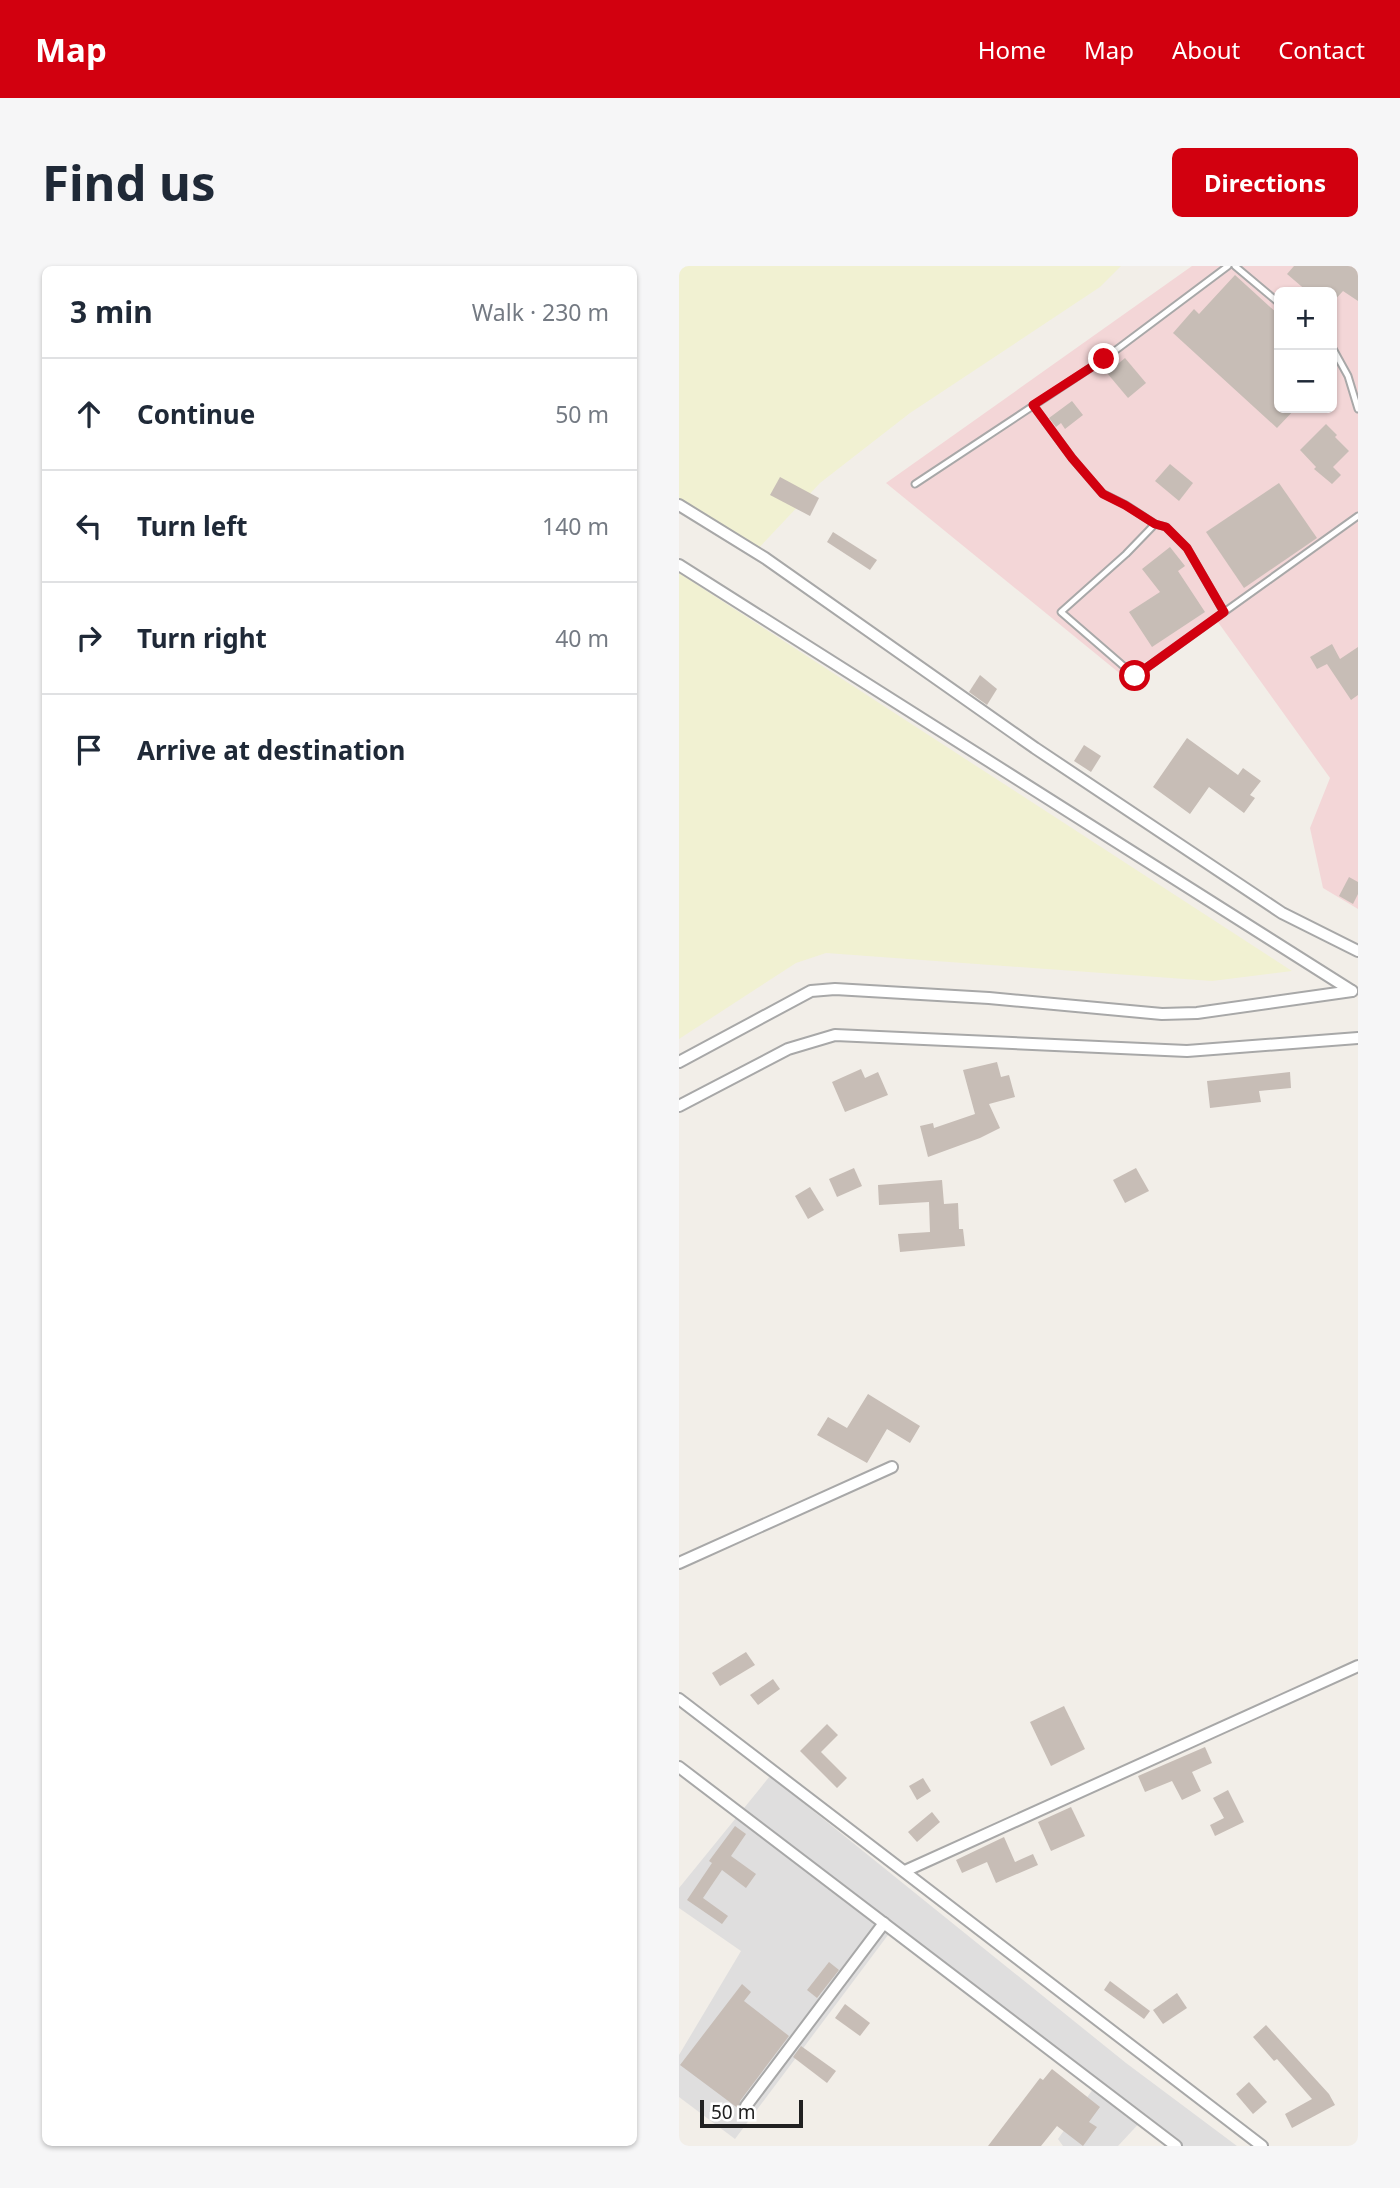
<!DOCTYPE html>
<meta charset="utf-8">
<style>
:root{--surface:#fff;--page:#f6f6f7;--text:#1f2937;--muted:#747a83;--line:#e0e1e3;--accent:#d2000f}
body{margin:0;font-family:"Noto Sans",sans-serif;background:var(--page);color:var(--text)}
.controls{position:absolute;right:21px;top:21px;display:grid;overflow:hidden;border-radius:10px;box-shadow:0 2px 5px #0004}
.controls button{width:63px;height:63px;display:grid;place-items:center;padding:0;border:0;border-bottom:2px solid var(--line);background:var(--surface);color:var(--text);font:35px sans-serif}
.scale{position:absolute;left:21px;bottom:18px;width:103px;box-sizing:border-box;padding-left:7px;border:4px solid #212121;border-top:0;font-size:19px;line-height:24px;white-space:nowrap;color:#212121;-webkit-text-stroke:5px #fff;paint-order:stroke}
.stop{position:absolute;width:21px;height:21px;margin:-16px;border:5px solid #d2000f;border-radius:50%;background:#fff}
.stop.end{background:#d2000f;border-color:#fff;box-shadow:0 2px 7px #0008}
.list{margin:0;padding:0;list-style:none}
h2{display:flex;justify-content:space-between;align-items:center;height:91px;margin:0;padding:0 28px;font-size:30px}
h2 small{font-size:23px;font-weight:400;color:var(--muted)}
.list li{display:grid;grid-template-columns:46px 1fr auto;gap:21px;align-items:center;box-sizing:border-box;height:112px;padding:0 28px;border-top:2px solid var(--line)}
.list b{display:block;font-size:26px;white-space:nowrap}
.list em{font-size:23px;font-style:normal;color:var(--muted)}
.icon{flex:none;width:38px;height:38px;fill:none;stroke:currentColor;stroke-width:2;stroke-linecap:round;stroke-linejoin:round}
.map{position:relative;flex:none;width:679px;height:1880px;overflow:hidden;border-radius:10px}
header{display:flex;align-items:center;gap:42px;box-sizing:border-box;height:98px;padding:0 35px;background:var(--accent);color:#fff}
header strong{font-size:33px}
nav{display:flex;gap:38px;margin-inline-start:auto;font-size:24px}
.intro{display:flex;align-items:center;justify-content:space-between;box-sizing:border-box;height:168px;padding:0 42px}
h1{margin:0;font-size:49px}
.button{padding:18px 32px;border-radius:10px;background:var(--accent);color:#fff;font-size:24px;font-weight:700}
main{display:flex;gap:42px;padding:0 42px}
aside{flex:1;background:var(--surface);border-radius:10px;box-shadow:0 2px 5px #0004}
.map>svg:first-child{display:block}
</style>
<header>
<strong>Map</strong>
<nav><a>Home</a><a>Map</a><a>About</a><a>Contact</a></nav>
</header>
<div class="intro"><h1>Find us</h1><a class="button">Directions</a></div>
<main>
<aside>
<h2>3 min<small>Walk · 230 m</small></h2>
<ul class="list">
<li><svg class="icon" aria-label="ahead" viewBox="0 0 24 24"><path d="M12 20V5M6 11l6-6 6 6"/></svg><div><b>Continue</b></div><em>50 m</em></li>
<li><svg class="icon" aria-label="left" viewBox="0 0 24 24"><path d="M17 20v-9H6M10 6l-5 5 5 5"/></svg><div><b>Turn left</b></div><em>140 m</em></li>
<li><svg class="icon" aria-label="right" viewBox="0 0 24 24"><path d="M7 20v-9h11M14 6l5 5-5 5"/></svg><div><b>Turn right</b></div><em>40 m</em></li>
<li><svg class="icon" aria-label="arrive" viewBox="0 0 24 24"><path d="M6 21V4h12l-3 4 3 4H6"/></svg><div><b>Arrive at destination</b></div></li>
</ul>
</aside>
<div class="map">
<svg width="679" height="1880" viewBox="0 0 679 1880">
<rect width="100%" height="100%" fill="#f2eee8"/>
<!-- residential -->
<polygon fill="#dfdede" points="91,1510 447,1797 558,1880 502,1880 465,1852 439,1880 384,1880 379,1873 414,1823 212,1665 56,1873 0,1831 0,1789 62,1685 0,1642 0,1622"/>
<!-- commercial -->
<path fill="#f3d6d7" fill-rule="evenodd" d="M 513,0 L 679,0 L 679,643 L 644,622 L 631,562 L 651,512 L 536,352 L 444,410 L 207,217 ZM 600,26 L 653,26 L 653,142 L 600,142 Z"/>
<!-- farmland -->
<g fill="#f1f1d2">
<polygon points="0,0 442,0 421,21 231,147 141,217 75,287 0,234"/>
<polygon points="0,307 613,705 533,715 147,687 117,697 0,773"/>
</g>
<!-- building -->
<g fill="#c7bdb6">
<polygon points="615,0 679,0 679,35 664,25 653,37 653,26 629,26 608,8"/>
<polygon points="556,9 600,49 600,142 617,142 598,162 494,67 515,43 520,48"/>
<polygon points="446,92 467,117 449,132 428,107"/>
<polygon points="393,135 404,149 386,163 382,157 377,161 370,152"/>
<polygon points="647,158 658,169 656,171 670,185 654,201 662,209 653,218 635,203 637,201 621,184"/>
<polygon points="491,198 514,217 500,235 476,215"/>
<polygon points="101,211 140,232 131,250 91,229"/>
<polygon points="600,217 638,272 565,322 527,266"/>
<polygon points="154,266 198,294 191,304 148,276"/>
<polygon points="491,281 506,300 499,305 526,346 473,381 450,346 481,326 463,303"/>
<polygon points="653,378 661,393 679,381 679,429 672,434 648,398 638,403 631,391"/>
<polygon points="301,409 318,423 308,439 290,426"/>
<polygon points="508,472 559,509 564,502 582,515 571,529 576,532 565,547 530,521 511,548 474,521"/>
<polygon points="405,479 422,490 412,506 395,495"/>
<polygon points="670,611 679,616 679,628 674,638 660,630"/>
<polygon points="318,796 322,811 330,809 336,831 310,838 321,862 301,872 249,891 241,860 254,857 255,862 296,848 284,804"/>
<polygon points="182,803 186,812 199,806 209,829 166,846 153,816"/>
<polygon points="611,806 612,822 580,825 582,836 531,842 528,815"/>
<polygon points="175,902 183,920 158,931 150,913"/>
<polygon points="457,902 470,925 446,937 434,914"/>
<polygon points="263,914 265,938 279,937 280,963 284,963 286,980 221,986 219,968 251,966 250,936 200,939 199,919"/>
<polygon points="131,921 145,944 129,953 116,930"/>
<polygon points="189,1128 241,1160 231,1177 208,1163 188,1197 138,1169 149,1151 168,1162"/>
<polygon points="67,1386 76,1399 41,1420 33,1407"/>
<polygon points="94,1413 101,1423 79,1439 71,1429"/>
<polygon points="385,1440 406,1483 372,1500 351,1456"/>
<polygon points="148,1458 159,1469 142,1486 168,1512 158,1522 121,1485"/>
<polygon points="526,1481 533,1497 513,1506 522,1525 503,1534 493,1515 466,1526 459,1510"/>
<polygon points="244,1512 252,1525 238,1534 230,1520"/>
<polygon points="549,1524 565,1556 536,1570 531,1559 545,1552 534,1532"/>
<polygon points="392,1541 406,1570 372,1585 359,1556"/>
<polygon points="253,1546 261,1556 238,1576 229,1566"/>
<polygon points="56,1560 67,1568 52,1590 77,1608 67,1622 43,1604 24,1632 49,1650 43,1658 8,1634 33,1597 30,1595"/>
<polygon points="325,1571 336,1596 354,1588 359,1599 317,1617 308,1596 283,1607 277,1594"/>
<polygon points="150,1696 160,1704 138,1732 128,1724"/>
<polygon points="431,1715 471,1745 465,1753 425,1724"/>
<polygon points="63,1718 72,1726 65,1735 110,1770 61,1835 60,1843 1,1799"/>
<polygon points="498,1727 508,1742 484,1758 474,1744"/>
<polygon points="166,1738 191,1757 181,1770 156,1752"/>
<polygon points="587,1759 650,1828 656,1839 613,1862 606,1848 633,1833 598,1793 595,1795 574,1771"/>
<polygon points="122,1780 157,1805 148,1817 114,1791"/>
<polygon points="373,1803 421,1841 410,1856 418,1861 404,1880 378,1860 362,1880 309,1880 361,1812 364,1814"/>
<polygon points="570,1816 588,1836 574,1848 557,1828"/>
</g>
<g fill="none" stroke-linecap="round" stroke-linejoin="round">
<defs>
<g id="service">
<polyline points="556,0 600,37"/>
<polyline points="653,81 669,110 679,143"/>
<polyline points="354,139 393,192 423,227 447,239 476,258 487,261 508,282 545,346"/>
<polyline points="236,218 425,93 549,0"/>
<polyline points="476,258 447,288 382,346 456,410 679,250"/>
</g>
<g id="minor">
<polyline points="0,239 86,292 356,482 603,647 679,685"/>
<polyline points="0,299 673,725"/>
<polyline points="0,796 132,725 156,723 310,732 483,748 518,747 673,725"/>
<polyline points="0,840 109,783 156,769 508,785 679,772"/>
<polyline points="0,1297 213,1201"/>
<polyline points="0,1433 583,1880"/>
<polyline points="0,1501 497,1880"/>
<polyline points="226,1605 679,1400"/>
<polyline points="67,1840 205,1657"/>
</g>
</defs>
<!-- service casing -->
<use href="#service" stroke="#a8a8a8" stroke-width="9"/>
<!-- minor casing -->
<use href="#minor" stroke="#a8a8a8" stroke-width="14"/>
<!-- service -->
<use href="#service" stroke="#fff" stroke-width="5"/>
<!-- minor -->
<use href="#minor" stroke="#fff" stroke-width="10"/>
</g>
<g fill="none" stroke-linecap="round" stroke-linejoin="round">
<!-- route -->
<polyline stroke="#d2000f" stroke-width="9" points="425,93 354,139 393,192 424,228 446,239 476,258 487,261 508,282 545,346 456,410"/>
</g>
</svg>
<div class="controls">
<button>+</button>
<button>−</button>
</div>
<div class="scale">50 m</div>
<div class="stop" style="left:456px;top:410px"></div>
<div class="stop end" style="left:425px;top:93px"></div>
</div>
</main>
